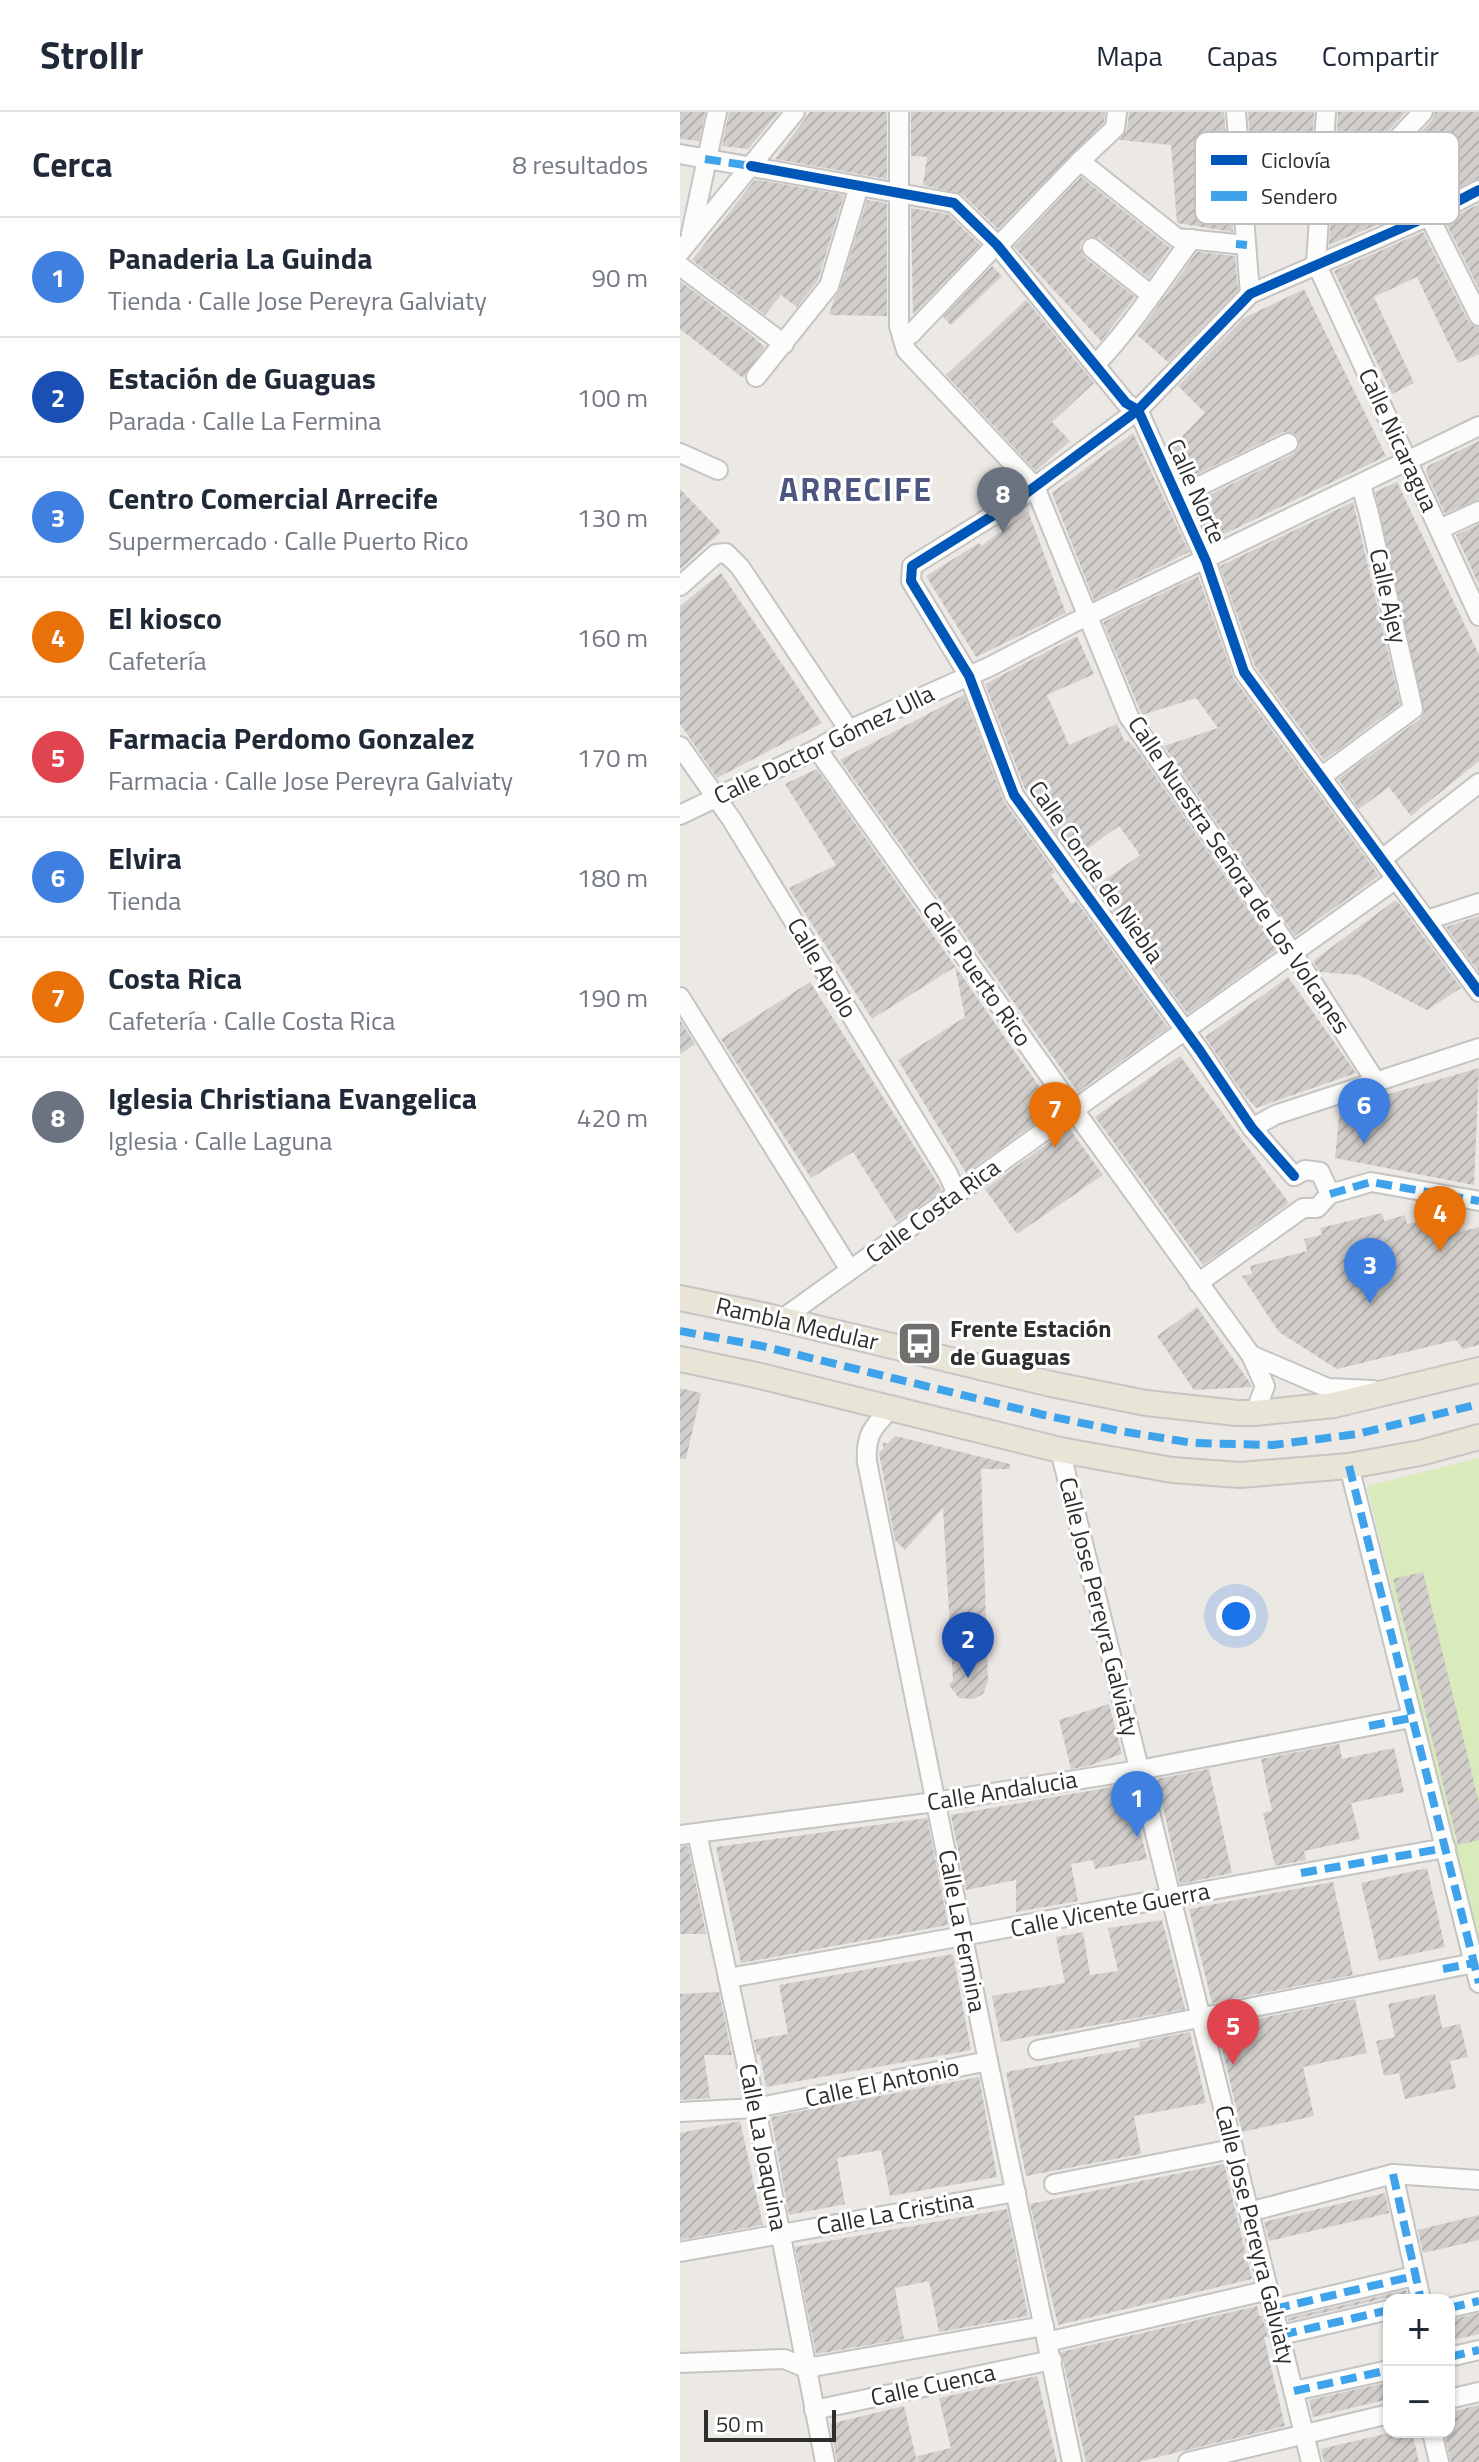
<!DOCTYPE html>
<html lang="es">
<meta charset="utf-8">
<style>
:root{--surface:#fff;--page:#f2f2f3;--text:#1f2937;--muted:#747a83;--line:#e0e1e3;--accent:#111827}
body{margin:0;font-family:"Titillium Web",sans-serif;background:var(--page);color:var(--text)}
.controls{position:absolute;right:24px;bottom:24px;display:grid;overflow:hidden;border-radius:16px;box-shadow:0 2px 6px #0004}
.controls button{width:72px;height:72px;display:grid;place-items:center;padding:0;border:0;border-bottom:2px solid var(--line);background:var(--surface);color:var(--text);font:40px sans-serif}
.scale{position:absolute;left:24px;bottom:20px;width:132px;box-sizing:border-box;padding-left:8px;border:4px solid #2e2e2e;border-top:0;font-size:22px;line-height:28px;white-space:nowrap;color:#2e2e2e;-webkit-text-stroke:6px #fff;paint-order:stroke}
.you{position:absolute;left:556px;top:1504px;width:28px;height:28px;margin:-20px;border:6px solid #fff;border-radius:50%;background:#1a73e8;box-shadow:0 0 0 12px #1a73e833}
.badge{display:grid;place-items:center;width:52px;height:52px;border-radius:50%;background:var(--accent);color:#fff;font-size:26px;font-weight:700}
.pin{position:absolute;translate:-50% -66px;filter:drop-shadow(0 2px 4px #0008)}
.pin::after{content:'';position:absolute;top:42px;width:28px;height:24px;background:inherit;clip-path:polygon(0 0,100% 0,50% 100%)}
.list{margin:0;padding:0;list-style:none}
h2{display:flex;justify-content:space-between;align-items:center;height:104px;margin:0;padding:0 32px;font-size:34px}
h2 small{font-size:26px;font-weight:400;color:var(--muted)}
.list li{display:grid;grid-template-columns:52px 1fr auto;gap:24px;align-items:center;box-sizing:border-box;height:120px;padding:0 32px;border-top:2px solid var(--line)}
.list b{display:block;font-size:30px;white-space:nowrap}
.list p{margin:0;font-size:26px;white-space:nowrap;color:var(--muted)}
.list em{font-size:26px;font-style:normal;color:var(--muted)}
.map{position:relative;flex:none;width:799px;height:2350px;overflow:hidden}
header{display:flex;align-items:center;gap:48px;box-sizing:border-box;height:112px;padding:0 40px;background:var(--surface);border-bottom:2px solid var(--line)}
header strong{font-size:38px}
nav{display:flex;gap:44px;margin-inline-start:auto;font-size:28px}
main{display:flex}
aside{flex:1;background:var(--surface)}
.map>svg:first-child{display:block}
</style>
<header>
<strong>Strollr</strong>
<nav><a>Mapa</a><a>Capas</a><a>Compartir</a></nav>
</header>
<main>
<aside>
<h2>Cerca<small>8 resultados</small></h2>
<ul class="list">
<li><span class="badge" style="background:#3f7fe0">1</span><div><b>Panaderia La Guinda</b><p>Tienda · Calle Jose Pereyra Galviaty</p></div><em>90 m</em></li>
<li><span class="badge" style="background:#1a4fb4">2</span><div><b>Estación de Guaguas</b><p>Parada · Calle La Fermina</p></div><em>100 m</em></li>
<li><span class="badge" style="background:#3f7fe0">3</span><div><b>Centro Comercial Arrecife</b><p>Supermercado · Calle Puerto Rico</p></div><em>130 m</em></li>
<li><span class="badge" style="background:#e8710a">4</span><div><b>El kiosco</b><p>Cafetería</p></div><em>160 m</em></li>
<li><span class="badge" style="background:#e0444e">5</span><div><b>Farmacia Perdomo Gonzalez</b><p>Farmacia · Calle Jose Pereyra Galviaty</p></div><em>170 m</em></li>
<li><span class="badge" style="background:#3f7fe0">6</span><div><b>Elvira</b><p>Tienda</p></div><em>180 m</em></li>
<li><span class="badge" style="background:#e8710a">7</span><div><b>Costa Rica</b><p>Cafetería · Calle Costa Rica</p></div><em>190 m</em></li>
<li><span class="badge" style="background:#6b7280">8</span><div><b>Iglesia Christiana Evangelica</b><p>Iglesia · Calle Laguna</p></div><em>420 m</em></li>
</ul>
</aside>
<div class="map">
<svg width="799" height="2350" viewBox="0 0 799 2350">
<defs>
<pattern id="building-hatch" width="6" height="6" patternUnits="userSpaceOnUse" patternTransform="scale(2)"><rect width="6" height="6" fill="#d1cecb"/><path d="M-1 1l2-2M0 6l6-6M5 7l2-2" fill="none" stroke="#b4b1af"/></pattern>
</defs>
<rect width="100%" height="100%" fill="#ece8e4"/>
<!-- pitch -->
<polygon fill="#d9eabb" points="799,1346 799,1841 687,1374"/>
<!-- building -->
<g fill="url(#building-hatch)">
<polygon points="0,0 25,0 19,29 0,27"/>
<polygon points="49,0 99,0 68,37 42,34"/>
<polygon points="130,0 207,0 207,67 95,47"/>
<polygon points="231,0 425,0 424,10 318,117 282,82 243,73 247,45 231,44"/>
<polygon points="449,0 544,0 553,120 497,111 491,33 440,28 447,18"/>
<polygon points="568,0 634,0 628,93 575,94"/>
<polygon points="658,0 726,0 691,37 657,20"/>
<polygon points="755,0 799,0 799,66 744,93 649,133 650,114 752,8"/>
<polygon points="401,65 490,136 469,166 419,126 408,125 402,129 400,135 404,145 455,185 421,229 334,135"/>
<polygon points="79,68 164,83 138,168 117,195 101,183 85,203 12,148 74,69"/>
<polygon points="187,88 207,91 207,204 149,203 154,187 160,177"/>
<polygon points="799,92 799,177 765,109"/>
<polygon points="231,96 268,102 300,133 233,203"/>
<polygon points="743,120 788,209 793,214 799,216 799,242 778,251 737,165 694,185 734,271 712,282 654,159"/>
<polygon points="517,140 555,144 558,178 488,250 457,223"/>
<polygon points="312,154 322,164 271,213 263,205"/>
<polygon points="0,169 70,222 85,235 63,266 0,217"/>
<polygon points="624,177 706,344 530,429 513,391 613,342 618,337 619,326 614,321 603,320 503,369 489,338 525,301 498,274 564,206"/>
<polygon points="346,188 414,271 372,310 390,329 356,359 266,263"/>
<polygon points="453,321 509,440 414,488 372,381"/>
<polygon points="799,329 799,387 765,402 746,360 748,354"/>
<polygon points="717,370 799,543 799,649 731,704 709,675 679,697 658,667 740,607 744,600 695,380"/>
<polygon points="0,377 41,420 0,457"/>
<polygon points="673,390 720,592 644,648 575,554 540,454"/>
<polygon points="348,399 386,501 296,545 246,464 299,431 301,434"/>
<polygon points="799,412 799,473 776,423"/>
<polygon points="41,461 142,611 37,666 0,612 0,494"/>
<polygon points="518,464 554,567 699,764 615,824 484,634 538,616 516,586 462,603 423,510"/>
<polygon points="397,524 414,562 367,583 389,633 437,612 445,630 448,629 460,642 596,838 508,902 415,775 460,743 439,714 394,746 345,677 305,572"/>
<polygon points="284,583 324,690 375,760 371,763 392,792 396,789 488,916 398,980 160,648"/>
<polygon points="137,657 375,997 286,1061 218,948 285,905 275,855 192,907 109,776 156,753 105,672"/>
<polygon points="714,789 717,789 781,876 747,898 679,863 640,860 633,849"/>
<polygon points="799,804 799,860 766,815"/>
<polygon points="608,865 676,961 576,996 563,981 525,925"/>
<polygon points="130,870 262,1078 217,1110 173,1040 131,1066 41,927"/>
<polygon points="0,908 15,932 0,942"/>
<polygon points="500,944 609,1091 523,1153 415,1005"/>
<polygon points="799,956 794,1073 655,1046 660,996"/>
<polygon points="389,1016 423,1063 337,1122 305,1077"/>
<polygon points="775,1100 780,1120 799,1115 799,1233 783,1237 776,1228 657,1257 599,1220 562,1164 572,1162 570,1154 627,1139 624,1127 642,1123 640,1116 702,1101 704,1109 725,1103 727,1112"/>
<polygon points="517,1195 570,1271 572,1275 514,1278 477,1224"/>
<polygon points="0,1276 21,1281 6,1347 0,1347"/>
<polygon points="215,1324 330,1352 330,1357 301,1357 308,1569 303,1582 294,1587 279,1586 269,1573 273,1569 263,1396 225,1438 215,1428 199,1341 203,1337 203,1331 208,1331"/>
<polygon points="743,1460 799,1691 799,1728 778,1733 713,1467"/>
<polygon points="429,1592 442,1642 408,1654 391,1657 379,1608"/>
<polygon points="659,1632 662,1647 714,1636 724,1680 671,1691 680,1727 624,1739 626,1748 595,1754 583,1701 592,1699 581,1647"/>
<polygon points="529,1657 552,1761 500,1772 477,1667"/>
<polygon points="449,1672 467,1747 415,1757 413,1748 391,1752 398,1789 336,1800 336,1768 286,1778 271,1703"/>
<polygon points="247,1706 268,1813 61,1851 36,1735"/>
<polygon points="8,1734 18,1783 26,1822 0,1822 0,1735"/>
<polygon points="747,1756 765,1835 699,1849 681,1771"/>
<polygon points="653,1770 673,1863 532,1891 509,1797"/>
<polygon points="482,1808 505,1897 321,1930 312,1884 385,1871 376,1825 403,1820 410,1863 438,1859 428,1816"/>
<polygon points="273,1842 291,1938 86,1975 80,1943 77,1943 74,1928 108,1922 99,1873"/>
<polygon points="39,1880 52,1943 24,1943 30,1986 0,1988 0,1882"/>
<polygon points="755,1882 762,1916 780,1912 788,1945 770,1949 776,1976 725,1987 719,1961 704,1964 696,1929 715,1925 708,1892"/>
<polygon points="675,1887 687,1941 623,1955 634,2004 562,2020 537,1915"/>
<polygon points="510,1920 526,1991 454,2004 461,2042 346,2064 326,1960 460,1935 459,1930"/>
<polygon points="299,1965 317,2065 210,2084 201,2038 157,2046 165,2092 109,2103 91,2005"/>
<polygon points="60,2009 83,2113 0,2128 0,2021"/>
<polygon points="544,2052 572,2167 378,2213 350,2092"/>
<polygon points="705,2081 709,2101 589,2129 584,2110"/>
<polygon points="327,2097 348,2204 259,2220 249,2169 215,2176 224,2227 136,2242 115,2135"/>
<polygon points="799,2103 799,2128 743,2141 738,2118"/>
<polygon points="726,2178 729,2188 706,2186 608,2209 608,2206"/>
<polygon points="577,2194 579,2204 582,2204 588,2225 584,2225 605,2314 458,2350 406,2350 381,2240"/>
<polygon points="799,2201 799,2222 769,2229 769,2208"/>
<polygon points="357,2264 377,2350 238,2350 237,2344 271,2336 259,2286"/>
<polygon points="709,2270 709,2287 633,2305 629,2288"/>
<polygon points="799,2293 799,2350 771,2350 764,2320 769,2320 769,2300"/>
<polygon points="224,2294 237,2350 157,2350 150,2312"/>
<polygon points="713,2320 732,2320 739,2350 644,2350 641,2337"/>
</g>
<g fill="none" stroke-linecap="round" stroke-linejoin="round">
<defs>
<g id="minor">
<polyline points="219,0 219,214 226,238 355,375 449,605 627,862 696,970"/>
<polyline points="556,0 570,182"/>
<polyline points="646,0 636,151 799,504"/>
<polyline points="0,42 274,91 317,133 446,291 458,298 526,449 564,560 799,880"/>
<polyline points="400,49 497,126 556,132"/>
<polyline points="749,104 799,204"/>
<polyline points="640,108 743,0"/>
<polyline points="11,122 37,0"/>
<polyline points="412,136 470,182"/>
<polyline points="0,140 115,0"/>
<polyline points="0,154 104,232"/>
<polyline points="222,225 231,222 311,138 323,129 400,49 435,16 437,0"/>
<path d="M 415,253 C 452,215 480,169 512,127"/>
<polyline points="76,265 149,174 179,74"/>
<polyline points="0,341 38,358"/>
<polyline points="497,385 608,331"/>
<polyline points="760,417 799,399"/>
<polyline points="0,474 36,442 46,441 60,455 169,618"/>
<polyline points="0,634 52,708 268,1062 277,1082"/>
<polyline points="137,637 384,984 571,1243 585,1274 575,1301"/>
<polyline points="641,665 733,597 689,402 681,373"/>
<polyline points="0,703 137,637 169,618 311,554 393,511 799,314"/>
<polyline points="702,747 799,671"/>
<polyline points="747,808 799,791"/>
<polyline points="0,885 170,1158"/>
<polyline points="572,1016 595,1003 799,936"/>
<polyline points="614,1064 572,1016 520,939 334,683 289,564 231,469 232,454 333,391 458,298 570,182 749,104 799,78"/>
<polyline points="614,1064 625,1058 640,1060 650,1082"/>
<polyline points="518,1171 623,1096 637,1096 650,1082 691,1070 799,1089"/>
<polyline points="102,1207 716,767"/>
<polyline points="571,1243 648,1276 693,1278"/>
<path d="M 211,1296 C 193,1315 185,1323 187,1350 L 308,1949 L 392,2350"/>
<polyline points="380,1338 631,2350"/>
<polyline points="669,1354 799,1871"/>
<polyline points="17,1721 76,1996 145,2350"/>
<polyline points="0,1723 255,1690 459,1658 731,1606"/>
<path d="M 48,1866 C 288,1825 527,1777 766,1736"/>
<polyline points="358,1938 794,1851"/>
<polyline points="0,2000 76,1996 308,1949"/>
<polyline points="713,2062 741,2188"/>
<polyline points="374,2072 552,2037"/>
<polyline points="569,2100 713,2062 799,2068"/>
<polyline points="0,2140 336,2080"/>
<polyline points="769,2196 799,2189"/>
<polyline points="594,2197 734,2164"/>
<polyline points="601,2223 709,2198"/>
<polyline points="367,2230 589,2178"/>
<polyline points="769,2245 799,2238"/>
<polyline points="0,2251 104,2247 127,2256"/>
<polyline points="127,2256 364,2214"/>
<polyline points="614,2279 709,2258"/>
<polyline points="769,2287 799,2280"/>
<polyline points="134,2298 372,2248"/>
<polyline points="752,2320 759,2350"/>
<polyline points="508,2350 709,2302"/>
</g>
<g id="major">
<polyline points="0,1186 87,1204 371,1272 466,1291 557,1301 575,1301 654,1293 799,1258"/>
<polyline points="0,1247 76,1263 380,1338 492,1358 560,1363 669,1354 740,1341 799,1325"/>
</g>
</defs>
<!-- minor casing -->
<use href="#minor" stroke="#c5c4c5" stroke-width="22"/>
<!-- major casing -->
<use href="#major" stroke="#c6c5c4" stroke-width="28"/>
<!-- minor -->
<use href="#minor" stroke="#fcfcfb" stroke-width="18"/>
<!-- major -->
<use href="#major" stroke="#e8e4d6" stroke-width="24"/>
<!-- quiet -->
<g stroke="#3ea3eb" stroke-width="8" stroke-dasharray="16 8" stroke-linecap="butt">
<polyline points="25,47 71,54"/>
<polyline points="556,132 567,133"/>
<polyline points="650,1082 691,1070 799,1089"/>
<polyline points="0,1219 82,1234 364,1303 440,1319 513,1331 593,1333 677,1322 799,1292"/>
<polyline points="669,1354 799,1871"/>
<polyline points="689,1614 731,1606"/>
<polyline points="621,1761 766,1736"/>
<polyline points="763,1857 794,1851"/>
<polyline points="713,2062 741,2188"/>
<polyline points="769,2196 799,2189"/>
<polyline points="594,2197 734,2164"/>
<polyline points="601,2223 709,2198"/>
<polyline points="769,2245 799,2238"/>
<polyline points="614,2279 709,2258"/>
</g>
<defs>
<g id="cycleway">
<polyline points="71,54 274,91 317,133 446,291 458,298 526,449 564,560 799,880"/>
<polyline points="614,1064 572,1016 520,939 334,683 289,564 231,469 232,454 333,391 458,298 570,182 749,104 799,78"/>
</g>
</defs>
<!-- cycleway casing -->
<use href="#cycleway" stroke="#fff" stroke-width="15"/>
<!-- cycleway -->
<use href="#cycleway" stroke="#0057b8" stroke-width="10"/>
</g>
<!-- icons -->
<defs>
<symbol id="bus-square" viewBox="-11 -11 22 22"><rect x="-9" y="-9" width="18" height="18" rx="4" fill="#706f6e" stroke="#fff"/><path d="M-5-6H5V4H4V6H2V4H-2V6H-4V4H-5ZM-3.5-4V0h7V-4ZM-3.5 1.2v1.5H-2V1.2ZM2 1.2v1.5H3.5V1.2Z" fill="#fff"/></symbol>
</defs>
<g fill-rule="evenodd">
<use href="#bus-square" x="214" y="1206" width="51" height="51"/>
</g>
<g text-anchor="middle" stroke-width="6" stroke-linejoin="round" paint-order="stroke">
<!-- street labels -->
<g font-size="24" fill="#2e2e2e" stroke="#fff">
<text transform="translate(718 328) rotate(65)" y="8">Calle Nicaragua</text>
<text transform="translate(516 379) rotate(66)" y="8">Calle Norte</text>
<text transform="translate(708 484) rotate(77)" y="8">Calle Ajey</text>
<text transform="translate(144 633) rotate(-26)" y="8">Calle Doctor Gómez Ulla</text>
<text transform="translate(416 760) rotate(55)" y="8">Calle Conde de Niebla</text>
<text transform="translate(559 763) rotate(56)" y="8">Calle Nuestra Señora de Los Volcanes</text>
<text transform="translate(142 856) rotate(59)" y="8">Calle Apolo</text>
<text transform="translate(297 862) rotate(55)" y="8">Calle Puerto Rico</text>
<text transform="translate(253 1099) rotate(-36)" y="8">Calle Costa Rica</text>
<text transform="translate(117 1212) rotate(13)" y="8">Rambla Medular</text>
<text transform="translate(419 1495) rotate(76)" y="8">Calle Jose Pereyra Galviaty</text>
<text transform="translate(322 1679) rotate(-9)" y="8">Calle Andalucia</text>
<text transform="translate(430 1798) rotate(-11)" y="8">Calle Vicente Guerra</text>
<text transform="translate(282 1819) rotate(79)" y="8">Calle La Fermina</text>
<text transform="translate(202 1971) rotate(-12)" y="8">Calle El Antonio</text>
<text transform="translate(83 2035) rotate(79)" y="8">Calle La Joaquina</text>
<text transform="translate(215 2101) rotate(-10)" y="8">Calle La Cristina</text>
<text transform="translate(575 2123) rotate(76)" y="8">Calle Jose Pereyra Galviaty</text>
<text transform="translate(253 2273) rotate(-12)" y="8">Calle Cuenca</text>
</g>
<!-- poi labels -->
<g font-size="24" font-weight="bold" fill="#2e2e2e" stroke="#fff" text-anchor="start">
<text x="270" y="1225">Frente Estación<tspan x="270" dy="28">de Guaguas</tspan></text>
</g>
<!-- district labels -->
<g font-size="32" font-weight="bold" letter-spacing="2" fill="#4d5680" stroke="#fff">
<text x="176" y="389">ARRECIFE</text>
</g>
</g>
<!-- legend -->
<rect x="515" y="20" width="264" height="92" rx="12" fill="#fff" stroke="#c0c0c0" stroke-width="2"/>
<rect x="531" y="43" width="36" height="10" fill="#0057b8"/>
<rect x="531" y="79" width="36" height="10" fill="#3ea3eb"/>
<g font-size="22" fill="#2e2e2e">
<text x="581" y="56">Ciclovía</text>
<text x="581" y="92">Sendero</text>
</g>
</svg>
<div class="controls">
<button>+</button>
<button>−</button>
</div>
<div class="scale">50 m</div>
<div class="you"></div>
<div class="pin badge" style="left:457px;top:1725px;background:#3f7fe0">1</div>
<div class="pin badge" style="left:288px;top:1566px;background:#1a4fb4">2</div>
<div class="pin badge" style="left:690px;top:1192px;background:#3f7fe0">3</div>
<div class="pin badge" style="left:760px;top:1140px;background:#e8710a">4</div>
<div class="pin badge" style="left:553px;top:1953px;background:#e0444e">5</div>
<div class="pin badge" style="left:684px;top:1032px;background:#3f7fe0">6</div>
<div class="pin badge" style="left:375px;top:1036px;background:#e8710a">7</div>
<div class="pin badge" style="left:323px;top:421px;background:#6b7280">8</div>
</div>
</main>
